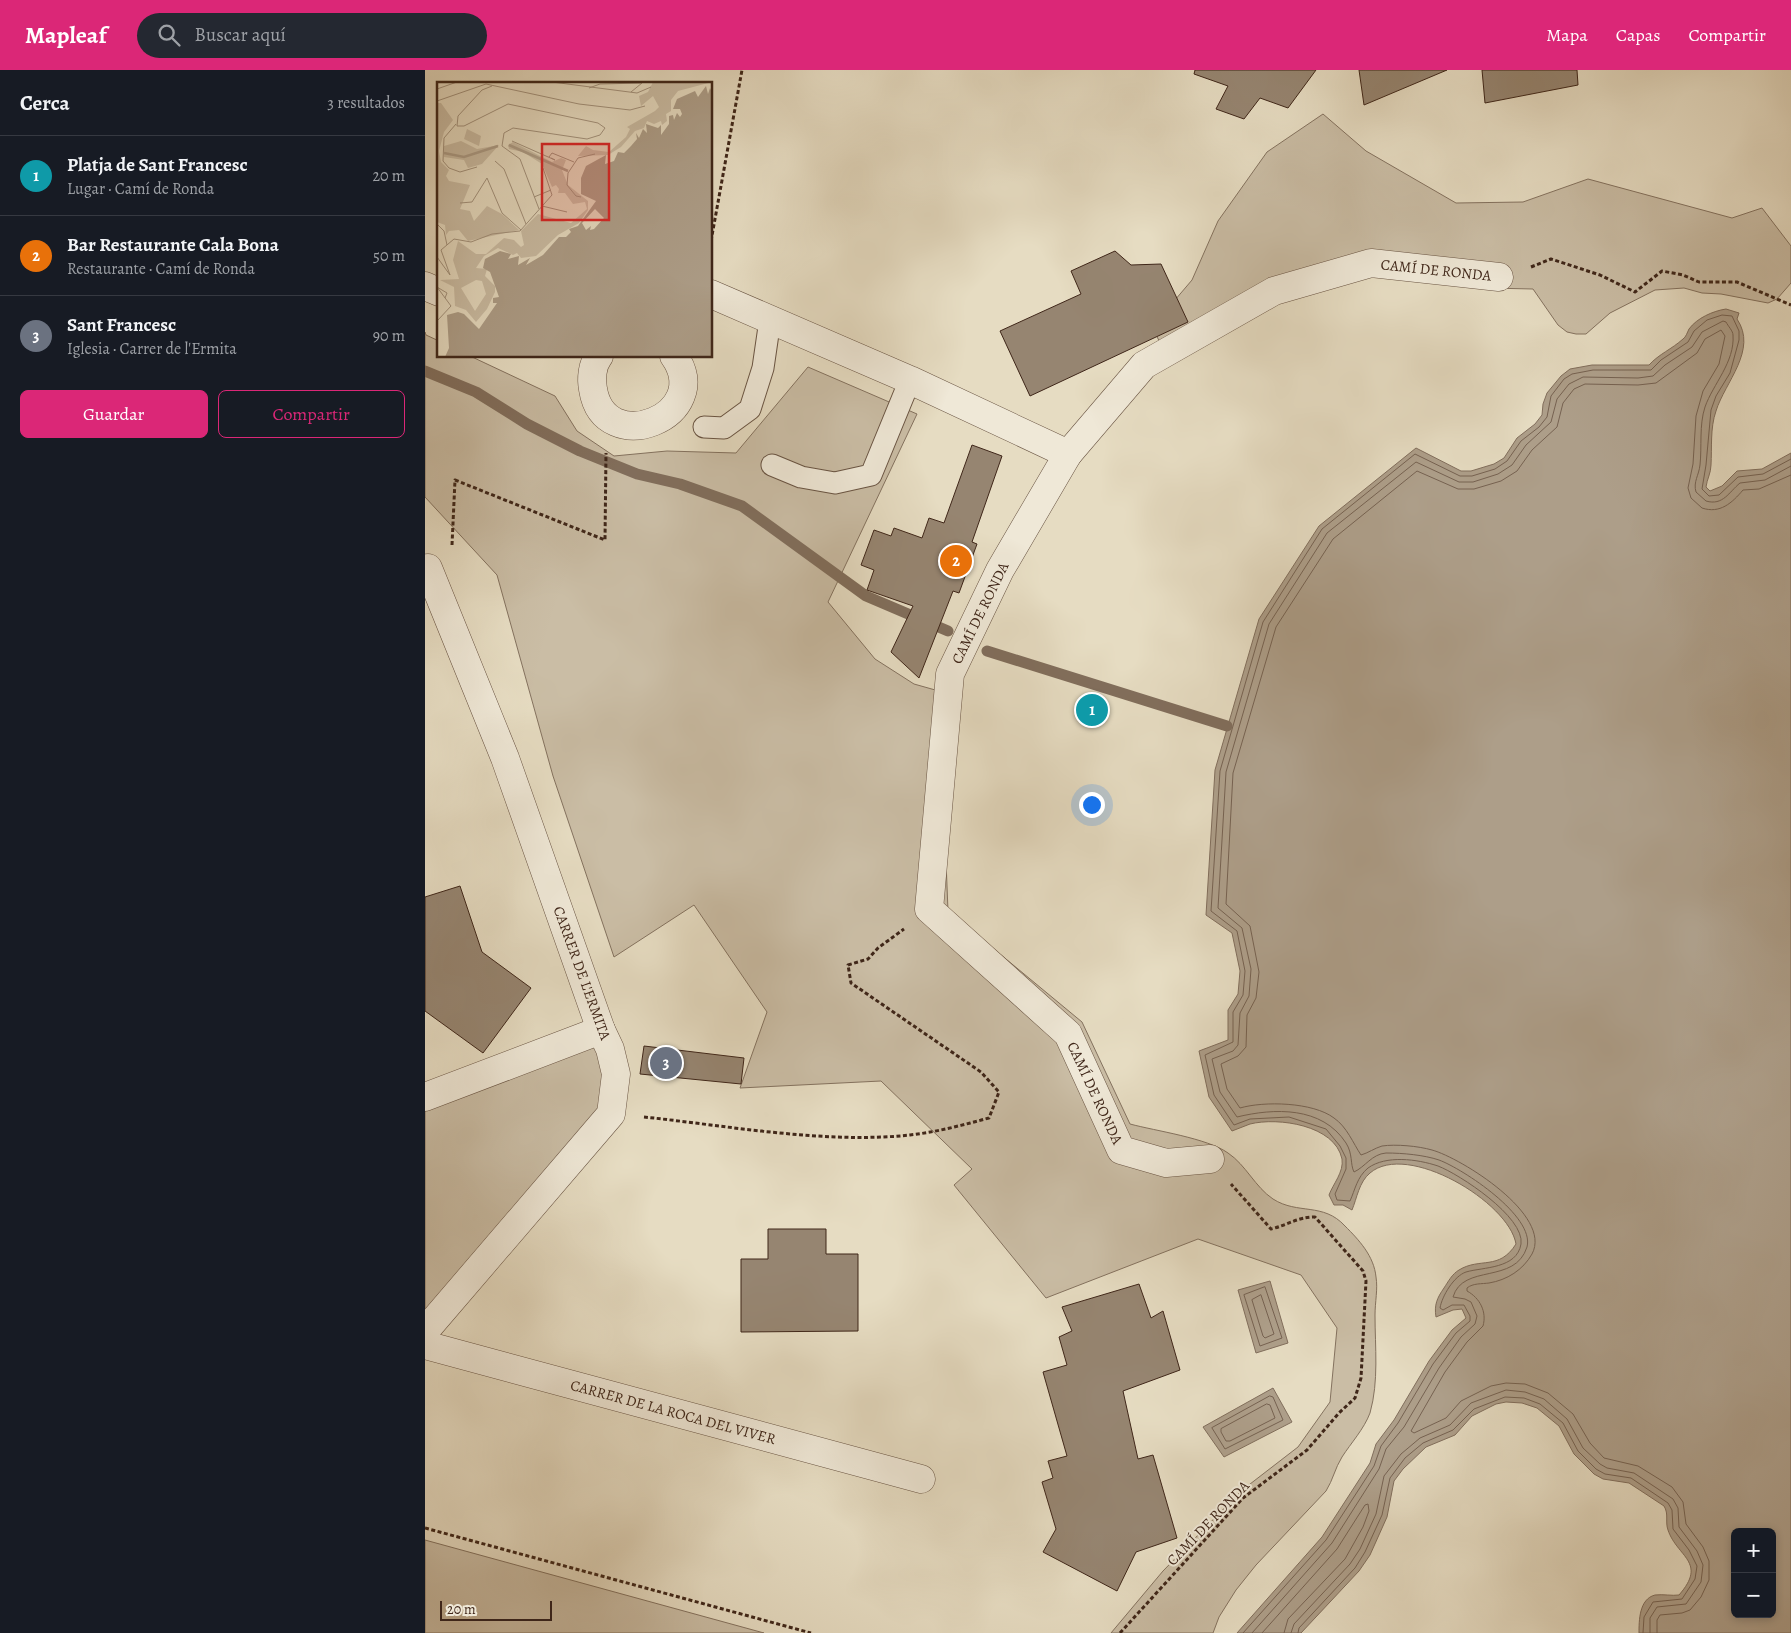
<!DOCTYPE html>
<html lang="es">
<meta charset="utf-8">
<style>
:root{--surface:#171b24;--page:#242831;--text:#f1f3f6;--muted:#9ea1a6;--line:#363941;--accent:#db2777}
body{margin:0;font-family:Alegreya,serif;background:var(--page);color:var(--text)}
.controls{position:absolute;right:15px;bottom:15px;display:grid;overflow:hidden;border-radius:8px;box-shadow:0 2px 8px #0003}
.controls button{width:45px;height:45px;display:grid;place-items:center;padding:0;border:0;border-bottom:1px solid var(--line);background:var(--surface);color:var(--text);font:25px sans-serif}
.scale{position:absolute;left:15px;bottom:12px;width:112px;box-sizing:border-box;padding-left:5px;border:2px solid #3f2619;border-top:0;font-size:14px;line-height:18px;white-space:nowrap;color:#3f2619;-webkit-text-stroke:4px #efe8d7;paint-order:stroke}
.you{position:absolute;left:666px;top:734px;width:18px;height:18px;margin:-12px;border:4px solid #fff;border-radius:50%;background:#1a73e8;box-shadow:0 0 0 8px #1a73e833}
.badge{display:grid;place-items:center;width:32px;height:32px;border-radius:50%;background:var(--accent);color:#fff;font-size:16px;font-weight:700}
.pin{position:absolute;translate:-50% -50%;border:2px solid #fff;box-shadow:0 1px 5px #0006}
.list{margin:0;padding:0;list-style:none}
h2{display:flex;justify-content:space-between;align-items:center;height:65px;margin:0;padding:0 20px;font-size:21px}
h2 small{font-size:16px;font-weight:400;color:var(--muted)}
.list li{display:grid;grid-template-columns:32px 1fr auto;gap:15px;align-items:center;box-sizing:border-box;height:80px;padding:0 20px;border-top:1px solid var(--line)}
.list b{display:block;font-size:19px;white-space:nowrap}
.list p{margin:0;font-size:16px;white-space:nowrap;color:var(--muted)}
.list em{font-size:16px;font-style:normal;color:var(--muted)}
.actions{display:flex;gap:10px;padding:15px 20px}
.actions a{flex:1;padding:11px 0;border:1px solid var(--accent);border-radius:8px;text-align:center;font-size:18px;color:var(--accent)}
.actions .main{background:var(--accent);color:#fff}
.icon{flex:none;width:28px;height:28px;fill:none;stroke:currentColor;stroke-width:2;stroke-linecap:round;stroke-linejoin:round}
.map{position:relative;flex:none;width:1366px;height:1563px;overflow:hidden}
header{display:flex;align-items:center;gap:30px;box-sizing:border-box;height:70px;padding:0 25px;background:var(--accent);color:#fff}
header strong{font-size:24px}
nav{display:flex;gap:28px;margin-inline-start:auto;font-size:18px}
.search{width:350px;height:45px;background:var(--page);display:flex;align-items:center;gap:12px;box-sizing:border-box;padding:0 18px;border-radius:28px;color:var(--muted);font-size:19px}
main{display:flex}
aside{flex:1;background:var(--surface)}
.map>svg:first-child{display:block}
</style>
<header>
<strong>Mapleaf</strong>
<div class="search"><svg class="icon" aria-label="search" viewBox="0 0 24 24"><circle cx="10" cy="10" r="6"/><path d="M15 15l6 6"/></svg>Buscar aquí</div>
<nav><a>Mapa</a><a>Capas</a><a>Compartir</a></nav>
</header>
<main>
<aside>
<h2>Cerca<small>3 resultados</small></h2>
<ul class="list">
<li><span class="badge" style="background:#0f9aa8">1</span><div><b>Platja de Sant Francesc</b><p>Lugar · Camí de Ronda</p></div><em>20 m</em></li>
<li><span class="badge" style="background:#e8710a">2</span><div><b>Bar Restaurante Cala Bona</b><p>Restaurante · Camí de Ronda</p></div><em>50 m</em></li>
<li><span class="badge" style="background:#6b7280">3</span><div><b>Sant Francesc</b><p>Iglesia · Carrer de l'Ermita</p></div><em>90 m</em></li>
</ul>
<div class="actions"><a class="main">Guardar</a><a>Compartir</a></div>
</aside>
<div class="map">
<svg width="1366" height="1563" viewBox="0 0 1366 1563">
<rect width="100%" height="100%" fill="#e6dcc2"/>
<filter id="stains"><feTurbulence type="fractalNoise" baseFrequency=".004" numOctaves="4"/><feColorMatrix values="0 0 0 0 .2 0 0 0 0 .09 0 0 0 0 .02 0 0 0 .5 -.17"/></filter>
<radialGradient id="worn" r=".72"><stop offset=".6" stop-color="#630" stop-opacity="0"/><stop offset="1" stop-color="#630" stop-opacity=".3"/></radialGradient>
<!-- green -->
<g fill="#cabda5" stroke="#84725f">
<polygon points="898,44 941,81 1031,133 1098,132 1163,109 1307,148 1337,138 1366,176 1366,213 1352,229 1343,233 1296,224 1277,223 1259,218 1230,220 1185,243 1161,264 1151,264 1142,262 1133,255 1108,219 1063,218 941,206 857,232 745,292 727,257 767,210 793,151 842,82"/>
<path d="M 0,262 L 1,265 L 14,271 L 14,286 L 45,286 L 130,326 L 152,361 L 189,386 L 242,381 L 311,383 L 383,297 L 492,344 L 403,532 L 450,589 L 489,614 L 528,625 L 519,741 L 523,841 L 657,952 L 705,1054 C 731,1061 782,1068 803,1083 C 821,1095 830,1117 848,1129 C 873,1145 898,1132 920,1156 C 934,1170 949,1186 951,1207 C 953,1219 950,1232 950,1245 C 950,1277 954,1311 945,1343 C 939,1359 926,1373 917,1387 C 910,1398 908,1410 901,1421 L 831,1495 L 811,1520 L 794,1547 L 788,1563 L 686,1563 L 738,1501 L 816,1421 L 873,1377 L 905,1332 L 912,1258 L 876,1205 L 773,1169 L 621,1228 L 529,1115 L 547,1099 L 456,1011 L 315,1018 L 342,942 L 269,835 L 189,887 L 128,706 L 72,505 L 0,427 Z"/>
<polygon points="176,960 186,1044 0,1260 0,1027"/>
<polygon points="0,1470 339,1563 0,1563"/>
</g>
<!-- water -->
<g fill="#ad9e89" stroke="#816e5c" fill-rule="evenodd">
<path d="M 1301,239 L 1314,243 L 1312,249 C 1333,280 1300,312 1291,341 C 1285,358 1287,378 1286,395 C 1286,403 1282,409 1281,417 L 1285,421 L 1297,416 L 1312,401 L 1337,399 L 1366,383 L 1366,1563 L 1214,1563 C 1214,1551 1214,1529 1230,1525 C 1238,1524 1247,1526 1254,1525 C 1283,1492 1252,1487 1243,1460 C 1240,1452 1244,1444 1239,1436 L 1204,1413 L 1178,1409 L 1169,1404 L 1149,1384 L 1134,1356 L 1112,1338 L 1097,1333 L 1081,1332 L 1071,1334 L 1047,1346 L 1030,1365 L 1001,1377 L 978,1399 L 969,1411 L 962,1447 L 945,1485 L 934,1501 L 876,1563 L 812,1563 L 897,1467 L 945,1393 L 951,1374 L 969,1350 L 1004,1291 L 1027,1260 L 1041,1248 L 1037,1239 L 1028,1240 L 1011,1247 C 1009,1235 1012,1228 1019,1218 C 1023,1212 1027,1204 1034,1200 C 1055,1187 1074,1201 1091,1174 C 1084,1132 982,1071 945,1103 C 934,1112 932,1128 927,1140 L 918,1135 L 909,1135 L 904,1125 C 908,1114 919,1102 917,1089 C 910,1055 853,1047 825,1054 C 819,1056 813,1059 807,1061 L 784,1027 L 774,981 L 803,970 L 803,940 L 813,924 L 815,901 L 807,863 L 781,845 L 790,700 L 834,549 L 894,456 L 991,378 L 1036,401 L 1046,401 L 1069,394 L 1079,388 L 1092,368 L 1110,354 L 1117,345 L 1118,334 L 1122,323 L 1136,306 L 1145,299 L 1167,295 L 1224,295 C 1234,284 1247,279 1258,269 C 1261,267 1262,263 1264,259 C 1272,248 1288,241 1301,239 ZM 1310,1462 L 1347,1462 L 1347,1544 L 1310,1544 Z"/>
<polygon points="845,1211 863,1273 831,1283 813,1220"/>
<polygon points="848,1318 867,1352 799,1387 778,1357"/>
</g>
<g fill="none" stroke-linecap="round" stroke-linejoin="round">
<!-- shore -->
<g stroke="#766251" stroke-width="1">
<polygon points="840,1217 857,1268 835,1276 819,1225"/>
<polygon points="836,1225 849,1264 840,1268 838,1266 827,1230"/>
<polygon points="845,1326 848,1327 858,1350 800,1379 787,1358"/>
<polygon points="842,1334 845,1335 850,1348 805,1371 801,1371 796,1362 796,1359"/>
<path d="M 818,1563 L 901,1470 L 949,1396 L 956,1376 L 973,1353 L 1008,1294 L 1031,1263 L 1045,1251 L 1045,1246 L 1039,1235 L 1027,1235 L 1018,1240 L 1015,1238 C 1017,1226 1029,1206 1041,1202 C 1058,1197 1092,1199 1096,1174 C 1100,1147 1034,1104 1013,1096 C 992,1089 961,1085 943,1098 C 932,1107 930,1120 925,1131 L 912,1130 L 910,1124 L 921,1099 L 921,1088 L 915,1076 L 901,1059 L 864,1047 L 825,1049 L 809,1055 L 789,1025 L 780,985 L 808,972 L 808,942 L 818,925 L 820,901 L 812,861 L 786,841 L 795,701 L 838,552 L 897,459 L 990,384 L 1035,406 L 1047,406 L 1070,399 L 1082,391 L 1096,371 L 1114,357 L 1122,347 L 1126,326 L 1139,309 L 1147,304 L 1168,300 L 1226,300 L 1236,290 L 1263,272 L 1269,261 L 1282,250 L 1297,245 L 1307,246 L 1314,261 L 1314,270 L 1305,303 L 1291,326 L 1286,340 L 1281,395 L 1277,419 L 1284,426 L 1294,425 L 1313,407 L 1338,404 L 1366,389"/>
<path d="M 827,1563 L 907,1473 L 954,1399 L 961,1379 L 979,1357 L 1014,1298 L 1036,1267 L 1050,1254 L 1052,1246 L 1046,1232 L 1040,1229 L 1028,1227 C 1038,1193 1090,1215 1102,1177 C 1110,1146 1038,1099 1014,1090 C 999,1085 978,1083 961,1083 C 947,1084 940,1097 929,1102 C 925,1094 928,1084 921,1073 C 897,1036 849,1038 812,1047 L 795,1022 L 787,989 L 808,981 L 813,975 L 815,943 L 824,926 L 826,899 L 817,858 L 793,838 L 801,702 L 844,554 L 902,463 L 991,392 L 1034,412 L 1048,412 L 1073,404 L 1087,395 L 1101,375 L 1126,352 L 1132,329 L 1144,314 L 1158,307 L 1213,308 L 1228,306 L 1240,295 L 1267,277 L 1277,262 L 1298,251 L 1301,252 C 1303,256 1308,261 1308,265 C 1310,292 1288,314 1280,337 C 1274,355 1277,377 1275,395 C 1274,405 1268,412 1271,422 L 1281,431 C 1298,436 1304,422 1315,413 L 1340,410 L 1366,396"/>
<polyline points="837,1563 912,1479 940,1435 943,1434 944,1441 938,1457 920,1489 863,1549 859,1563"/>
<polyline points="866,1563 869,1554 925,1494 935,1479 951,1444 959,1406 976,1384 995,1368 1025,1355 1046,1333 1081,1320 1100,1322 1119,1329 1142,1349 1158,1378 1175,1394 1182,1398 1209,1403 1248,1429 1253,1438 1254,1457 1272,1481 1278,1495 1276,1512 1261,1534 1232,1537 1225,1548 1225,1563"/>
<polyline points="873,1563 874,1558 930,1498 940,1482 957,1445 965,1408 980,1388 998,1373 1028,1360 1049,1339 1080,1327 1099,1328 1115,1334 1138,1353 1153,1381 1171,1399 1180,1404 1206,1408 1243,1433 1247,1440 1248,1459 1264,1480 1272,1496 1270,1509 1257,1529 1228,1532 1219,1547 1218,1563"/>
<path d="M 1232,1563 L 1232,1550 L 1235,1545 L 1257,1543 L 1265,1540 L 1276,1527 L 1284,1510 L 1284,1491 L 1278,1477 L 1261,1454 L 1258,1432 L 1247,1417 L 1213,1396 L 1179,1388 L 1165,1373 L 1148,1344 L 1123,1323 L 1100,1314 L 1081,1313 L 1066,1316 L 1036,1331 L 1021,1348 L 989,1363 L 986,1361 L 1020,1302 L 1042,1272 L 1058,1256 C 1062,1242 1055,1228 1042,1221 L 1042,1218 C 1048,1213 1057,1214 1064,1213 C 1082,1210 1098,1200 1107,1184 C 1128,1145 1036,1088 1007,1080 C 993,1076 971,1074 957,1076 C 950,1078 943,1083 936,1085 C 928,1073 922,1057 909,1048 C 888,1032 839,1031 815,1038 L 802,1019 L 796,994 L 813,986 L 821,977 L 822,945 L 831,928 L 834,902 L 825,856 L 801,834 L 808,703 L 851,557 L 908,469 L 992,401 L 1033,419 L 1049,419 L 1076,411 L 1092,401 L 1107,380 L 1132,357 L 1138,333 L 1149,319 L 1160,314 L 1213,315 L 1231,313 L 1272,283 L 1280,269 L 1296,260 L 1300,266 L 1294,294 L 1278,321 L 1271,346 L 1268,394 L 1263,418 L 1266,428 L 1277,438 C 1295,444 1307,433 1318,420 L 1334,419 L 1366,405"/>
</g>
<!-- stream -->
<g stroke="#816e5c" stroke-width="11">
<polyline points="0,301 51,322 102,354 155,381 212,404 255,414 317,436 441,526 523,561"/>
<polyline points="562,581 802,656"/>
</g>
</g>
<!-- building -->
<g fill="#968571" stroke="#3f2619">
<polygon points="770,0 891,0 863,38 835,28 819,49 791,39 803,16 769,4"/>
<polygon points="934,0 1022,0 939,35"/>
<polygon points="1057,0 1152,0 1153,15 1060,33"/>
<polygon points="690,181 706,195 736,194 763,252 605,326 575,261 656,224 646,201"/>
<polygon points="547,375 577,386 547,472 552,474 534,523 528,521 494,608 466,582 488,536 442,520 449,500 436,495 449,460 466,466 469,458 497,468 504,448 519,453"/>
<polygon points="35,816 57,882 106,918 58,983 0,941 0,827"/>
<polygon points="219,976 319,988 316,1014 215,1004"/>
<polygon points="343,1159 401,1159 401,1184 433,1184 433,1261 316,1262 316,1189 343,1189"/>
<polygon points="714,1214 726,1248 738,1241 755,1300 698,1321 713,1389 728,1385 752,1468 711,1482 692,1521 618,1482 631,1459 617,1412 628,1408 623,1391 642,1386 618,1302 642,1295 634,1267 647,1261 637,1237"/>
</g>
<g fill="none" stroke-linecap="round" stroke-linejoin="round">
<defs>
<g id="lane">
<polyline points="279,357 299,358 325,339 338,298 345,250"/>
<polyline points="347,395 376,407 410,413 446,405 485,310"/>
</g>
<g id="street">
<polyline points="0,216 14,222"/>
<polyline points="286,224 485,310 643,384"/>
<path d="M 174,286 C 167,295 166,309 168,319 C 179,390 291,346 249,286"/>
<polyline points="0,1027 176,960"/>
<polyline points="785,1089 741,1093 696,1080 643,964 504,839 525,604 575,500 643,384 719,295 849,221 946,193 1074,207"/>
<polyline points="0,1261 186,1044 191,1004 185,979 176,960 80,688 3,498"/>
<polyline points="0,1275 496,1409"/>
</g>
</defs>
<!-- lane casing -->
<use href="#lane" stroke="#695443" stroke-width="23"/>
<!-- street casing -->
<use href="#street" stroke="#695443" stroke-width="29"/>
<!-- path -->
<g stroke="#3f2619" stroke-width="3" stroke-dasharray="4 2.5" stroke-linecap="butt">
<polyline points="286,171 317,0"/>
<polyline points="1106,197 1126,189 1175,205 1210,222 1237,201 1258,205 1274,212 1312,212 1366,235"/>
<polyline points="27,475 30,410 180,470 181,383"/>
<path d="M 219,1047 C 305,1056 400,1074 485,1065 C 512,1062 538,1055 564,1048 L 574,1022 L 556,1002 L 426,913 L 423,895 L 443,889 L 453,878 L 479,859"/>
<polyline points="0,1458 386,1563"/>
<path d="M 695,1563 L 818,1428 L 882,1380 L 914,1343 L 930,1328 L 936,1308 L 941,1211 L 938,1201 L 890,1147 C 872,1147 863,1155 846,1159 L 806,1114"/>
</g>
<!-- lane -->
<use href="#lane" stroke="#efe8d7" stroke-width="21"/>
<!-- street -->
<use href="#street" stroke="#efe8d7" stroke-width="28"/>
</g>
<g text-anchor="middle" stroke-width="4" stroke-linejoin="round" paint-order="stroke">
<!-- street labels -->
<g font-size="15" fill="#3f2619" stroke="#efe8d7">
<text transform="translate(1011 200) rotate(6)" y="5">CAMÍ DE RONDA</text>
<text transform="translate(555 543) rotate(-64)" y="5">CAMÍ DE RONDA</text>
<text transform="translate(157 903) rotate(70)" y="5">CARRER DE L'ERMITA</text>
<text transform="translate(670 1023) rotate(65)" y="5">CAMÍ DE RONDA</text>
<text transform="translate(248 1342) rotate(15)" y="5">CARRER DE LA ROCA DEL VIVER</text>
<text transform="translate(783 1453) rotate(-46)" y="5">CAMÍ DE RONDA</text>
</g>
</g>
<!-- overview -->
<g transform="translate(12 12)">
<rect width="275" height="275" fill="#e6dcc2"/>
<path d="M 216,0 L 275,0 L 241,9 L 234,18 L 234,29 L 229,32 L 230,39 L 225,43 L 224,39 L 217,42 L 210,39 L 207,46 L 198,49 L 184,65 L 171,73 L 141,74 L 149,64 L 156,68 L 172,70 L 189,55 L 193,47 L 190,45 L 218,29 L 222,25 L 216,14 L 204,24 L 202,14 L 211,10 ZM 0,21 L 4,21 L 16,38 L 7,50 L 2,69 L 4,80 L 12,88 L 9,94 L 12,99 L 33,103 L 23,127 L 33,129 L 37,139 L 50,124 L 65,132 L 82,148 L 31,159 L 22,148 L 12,149 L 9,153 L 8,143 L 0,140 ZM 30,47 L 44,54 L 42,64 L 27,57 ZM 24,59 L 40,67 L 62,63 L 45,82 L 31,86 L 27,78 L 7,75 L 7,64 ZM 76,60 L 115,80 L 124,76 L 129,78 L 125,88 L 131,103 L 151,119 L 151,128 L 142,141 L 121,153 L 99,174 L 84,176 L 80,171 L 76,173 L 61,166 L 47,174 L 39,186 L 50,187 L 48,194 L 58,204 L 58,210 L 50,227 L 39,240 L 29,228 L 18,224 L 17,205 L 3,198 L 22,197 L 16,178 L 21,159 L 39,172 L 49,172 L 67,156 L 77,158 L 84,165 L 87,163 L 84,149 L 101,132 L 134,141 L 150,127 L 148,120 L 136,122 L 128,111 L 121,111 L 122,107 L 119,103 L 115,105 L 105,82 L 86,70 L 72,67 L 71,63 ZM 39,198 L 45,199 L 49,212 L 38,229 L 24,206 Z" fill="#cabda5" fill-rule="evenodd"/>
<path d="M 269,4 L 271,12 L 273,6 L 275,10 L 275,275 L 8,275 L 12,266 L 10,233 L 21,230 L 27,232 L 42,247 L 60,221 L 56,221 L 56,216 L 62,215 L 53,190 L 46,186 L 48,177 L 63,169 L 74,172 L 71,177 L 82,174 L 81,183 L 93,176 L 89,183 L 106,173 L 122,155 L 129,155 L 134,150 L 132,147 L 141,144 L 159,119 L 144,112 L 144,96 L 149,84 L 169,73 L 168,82 L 177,79 L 181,70 L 187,71 L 194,64 L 200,57 L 199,51 L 202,56 L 206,47 L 210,51 L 209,42 L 221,46 L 224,43 L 224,53 L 232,42 L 232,34 L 236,33 L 237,38 L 240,31 L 243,35 L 245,32 L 243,27 L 236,27 L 240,17 L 258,9 L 261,15 ZM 158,127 L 167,136 L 157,147 L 153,148 L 154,144 L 149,148 L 145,141 Z" fill="#ad9e89" fill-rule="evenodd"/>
<path fill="none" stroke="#ad9e89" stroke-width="2.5" d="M 72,63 L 131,89M 7,71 L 27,75 L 61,64M 152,275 L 189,212 L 213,160 L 223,125 L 240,102 L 275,79"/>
<path fill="none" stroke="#a3937e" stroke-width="1" d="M 115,0 L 200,11 L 214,5M 55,4 L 45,8 L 21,34 L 20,44 L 27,44 L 71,22 L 161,41 L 168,46 L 163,53 L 150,57 L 76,46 L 67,51 L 65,64 L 83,77 L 102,127M 152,6 L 163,2 L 205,1 L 194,10M 0,7 L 20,0M 0,19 L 49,2 L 142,22 L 193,28 L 208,24M 19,42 L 7,56 L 6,79 L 12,86 L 23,90 L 40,85M 75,59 L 118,78 L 114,76M 112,75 L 115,71 L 137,80M 58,79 L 67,87 L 89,142M 97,115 L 114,108M 144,115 L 139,114 L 130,103 L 131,91 L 141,76 L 158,72M 23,121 L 35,120 L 50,96 L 65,131 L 84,148M 105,124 L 130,130M 0,142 L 7,149 L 10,163M 0,175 L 13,193 L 4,168 L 17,157 L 34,160 L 55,152 L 83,149 L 115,113 L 106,86M 0,205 L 14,224 L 1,238M 0,205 L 10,211 L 8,216"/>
<path fill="#d62828" fill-opacity="0.15" stroke="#d62828" stroke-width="2.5" d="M 105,62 L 172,62 L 172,138 L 105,138 Z"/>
<rect width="275" height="275" fill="none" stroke="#3f2619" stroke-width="2.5"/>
</g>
<rect width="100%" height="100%" filter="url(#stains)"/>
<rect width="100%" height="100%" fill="url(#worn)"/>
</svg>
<div class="controls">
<button>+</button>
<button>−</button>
</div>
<div class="scale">20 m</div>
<div class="you"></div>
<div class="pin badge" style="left:667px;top:640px;background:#0f9aa8">1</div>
<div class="pin badge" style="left:531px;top:491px;background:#e8710a">2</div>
<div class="pin badge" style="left:241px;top:993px;background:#6b7280">3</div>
</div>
</main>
